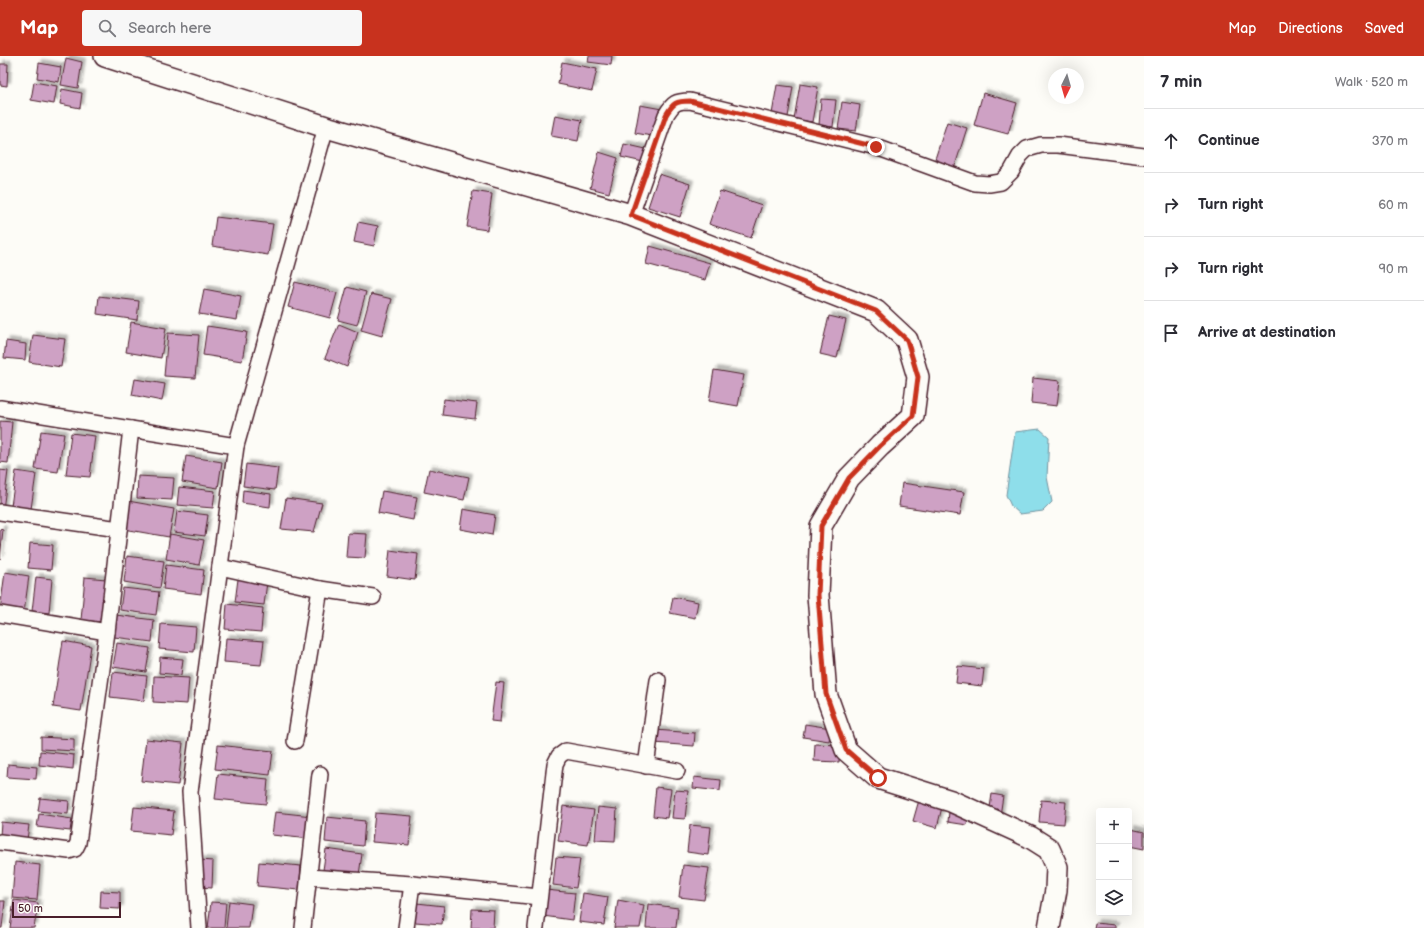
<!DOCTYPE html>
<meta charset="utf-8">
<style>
:root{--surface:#fff;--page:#f7f7f7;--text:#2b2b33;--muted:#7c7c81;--line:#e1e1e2;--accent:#c8321e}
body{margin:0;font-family:"Balsamiq Sans",sans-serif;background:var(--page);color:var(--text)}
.controls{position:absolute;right:12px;bottom:12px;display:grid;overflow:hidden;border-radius:4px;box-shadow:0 4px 16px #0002}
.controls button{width:36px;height:36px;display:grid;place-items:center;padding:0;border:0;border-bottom:1px solid var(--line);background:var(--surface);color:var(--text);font:20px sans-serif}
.compass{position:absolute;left:1048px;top:12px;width:36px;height:36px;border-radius:50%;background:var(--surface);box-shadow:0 4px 16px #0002;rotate:185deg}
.scale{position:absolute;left:12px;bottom:10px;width:109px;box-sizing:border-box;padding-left:4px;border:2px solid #4a1f2b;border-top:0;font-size:11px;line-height:14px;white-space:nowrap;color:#4a1f2b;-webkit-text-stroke:3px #fdfcf7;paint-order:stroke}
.stop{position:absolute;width:12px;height:12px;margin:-9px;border:3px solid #c8321e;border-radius:50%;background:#fff}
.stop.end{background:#c8321e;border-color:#fff;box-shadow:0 1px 4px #0008}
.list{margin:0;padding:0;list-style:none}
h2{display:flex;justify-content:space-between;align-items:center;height:52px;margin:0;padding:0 16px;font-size:17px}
h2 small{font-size:13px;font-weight:400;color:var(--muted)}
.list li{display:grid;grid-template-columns:26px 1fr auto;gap:12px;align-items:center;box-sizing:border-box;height:64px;padding:0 16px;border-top:1px solid var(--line)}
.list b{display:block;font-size:15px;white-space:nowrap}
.list em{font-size:13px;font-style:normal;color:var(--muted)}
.icon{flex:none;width:22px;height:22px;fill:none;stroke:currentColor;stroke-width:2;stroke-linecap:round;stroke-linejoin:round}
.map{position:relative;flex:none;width:1144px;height:872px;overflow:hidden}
header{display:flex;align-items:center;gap:24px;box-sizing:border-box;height:56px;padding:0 20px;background:var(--accent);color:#fff}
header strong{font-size:19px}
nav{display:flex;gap:22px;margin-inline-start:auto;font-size:14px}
.search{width:280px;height:36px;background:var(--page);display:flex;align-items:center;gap:10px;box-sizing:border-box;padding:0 14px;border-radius:4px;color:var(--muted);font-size:15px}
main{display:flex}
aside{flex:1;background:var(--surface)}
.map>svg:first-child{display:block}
</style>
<header>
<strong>Map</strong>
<div class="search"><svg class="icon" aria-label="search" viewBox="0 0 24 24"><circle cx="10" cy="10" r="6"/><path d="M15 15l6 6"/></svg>Search here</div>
<nav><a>Map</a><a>Directions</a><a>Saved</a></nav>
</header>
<main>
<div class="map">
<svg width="1144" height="872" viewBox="0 0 1144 872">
<defs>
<filter id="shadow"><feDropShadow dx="3.5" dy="-3.5" stdDeviation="1" flood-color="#0004"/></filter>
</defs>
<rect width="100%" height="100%" fill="#fdfcf7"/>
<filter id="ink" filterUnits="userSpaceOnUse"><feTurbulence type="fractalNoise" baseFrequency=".025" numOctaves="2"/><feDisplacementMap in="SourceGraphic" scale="8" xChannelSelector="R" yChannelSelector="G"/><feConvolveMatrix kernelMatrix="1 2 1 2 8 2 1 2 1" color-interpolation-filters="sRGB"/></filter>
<g filter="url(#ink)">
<!-- water -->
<polygon fill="#8edeea" stroke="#73929e" points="1040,373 1049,381 1047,421 1052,446 1043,455 1020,458 1011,450 1006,439 1015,376"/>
<!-- building -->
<g fill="#cea1c4" stroke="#4a1f2b" filter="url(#shadow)">
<polygon points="589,0 612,0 611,9 588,6"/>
<polygon points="66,2 82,6 78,32 61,29"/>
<polygon points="562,6 597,13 592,35 558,28"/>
<polygon points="39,7 61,11 59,26 37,22"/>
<polygon points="0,8 8,8 7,30 0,29"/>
<polygon points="34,26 57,30 54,48 31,44"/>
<polygon points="800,28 818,31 812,66 794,63"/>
<polygon points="777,29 793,31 788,61 772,58"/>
<polygon points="62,33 82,37 80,52 60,48"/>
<polygon points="983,37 1017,47 1008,78 974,69"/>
<polygon points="821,43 836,44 833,71 819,69"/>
<polygon points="842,46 860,49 856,75 838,73"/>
<polygon points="640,49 662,53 657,81 635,77"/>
<polygon points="555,59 582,64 578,85 551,80"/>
<polygon points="947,66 967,72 954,113 934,106"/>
<polygon points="624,88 646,93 643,106 621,101"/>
<polygon points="599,96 618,102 609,137 590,132"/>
<polygon points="659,118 690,128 680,161 648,151"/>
<polygon points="473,135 492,138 487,174 467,171"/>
<polygon points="720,135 762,149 751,182 709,168"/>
<polygon points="216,161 273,168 268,199 212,190"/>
<polygon points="358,166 378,170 374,190 354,186"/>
<polygon points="650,190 710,207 705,224 646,208"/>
<polygon points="295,226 337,237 330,262 288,251"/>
<polygon points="347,231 366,236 357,269 338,264"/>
<polygon points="204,233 241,240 237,264 199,258"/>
<polygon points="371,238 392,243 382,280 361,274"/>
<polygon points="99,240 139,245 137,264 97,258"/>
<polygon points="829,260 846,264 837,302 820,298"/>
<polygon points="131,266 166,272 161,302 126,296"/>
<polygon points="339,268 358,276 347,311 325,302"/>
<polygon points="207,270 247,276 242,305 203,299"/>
<polygon points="168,277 199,279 195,322 164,320"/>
<polygon points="33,279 65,283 61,311 29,306"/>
<polygon points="6,285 26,288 25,304 4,302"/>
<polygon points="714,314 744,319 738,350 709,345"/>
<polygon points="1033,322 1060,325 1057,350 1031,347"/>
<polygon points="135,323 165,328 162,345 132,339"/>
<polygon points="444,343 477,347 475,363 442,359"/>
<polygon points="0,365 12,366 8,407 0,406"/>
<polygon points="41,375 64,378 58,416 35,413"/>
<polygon points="71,377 95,380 90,421 66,419"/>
<polygon points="186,400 222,406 218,432 182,426"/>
<polygon points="246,408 278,412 275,434 243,430"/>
<polygon points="429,413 469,421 464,444 424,436"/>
<polygon points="0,414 8,415 3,454 0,454"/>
<polygon points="16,415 36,418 31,453 11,450"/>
<polygon points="138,420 174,422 172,444 137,442"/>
<polygon points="902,427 964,436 960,459 899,450"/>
<polygon points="179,431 215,435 213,452 177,449"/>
<polygon points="243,434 271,438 270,451 242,447"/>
<polygon points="382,435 417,441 413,464 378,457"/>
<polygon points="286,442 322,447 314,476 281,473"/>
<polygon points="128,445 174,453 169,481 123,473"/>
<polygon points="463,453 495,459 492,479 460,473"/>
<polygon points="177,455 208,459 205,480 174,476"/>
<polygon points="0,473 3,474 0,503"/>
<polygon points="348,477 367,478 365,502 346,501"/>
<polygon points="170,478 204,484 199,509 166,503"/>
<polygon points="30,487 53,489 51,514 28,512"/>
<polygon points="390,494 418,498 415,524 387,520"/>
<polygon points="127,500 164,505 160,532 124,526"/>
<polygon points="166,509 204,514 201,538 163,533"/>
<polygon points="5,516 29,520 24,557 0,554"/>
<polygon points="36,521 52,523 49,557 32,555"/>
<polygon points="85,521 106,523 101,566 81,564"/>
<polygon points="238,523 267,526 264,549 235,546"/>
<polygon points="123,532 159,536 156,559 120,554"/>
<polygon points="673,541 698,546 695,562 670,557"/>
<polygon points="227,548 263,552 261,576 225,573"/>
<polygon points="116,559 154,564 152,586 114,581"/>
<polygon points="161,568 196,571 194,596 159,593"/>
<polygon points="226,582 264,585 261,609 224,606"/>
<polygon points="63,585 91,590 81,655 53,651"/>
<polygon points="117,587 150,592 146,616 113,611"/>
<polygon points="160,601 183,603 181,619 159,617"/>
<polygon points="958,610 984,613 982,630 956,627"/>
<polygon points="113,616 147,620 144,645 110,641"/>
<polygon points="154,620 189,622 187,648 153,646"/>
<polygon points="496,626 504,627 500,666 491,665"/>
<polygon points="805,668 831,672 829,685 803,681"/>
<polygon points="655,674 695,677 694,690 654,687"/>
<polygon points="41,681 74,683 74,695 41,693"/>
<polygon points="146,683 183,687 178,729 141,725"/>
<polygon points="815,688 840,689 839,706 814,705"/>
<polygon points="218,689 273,695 270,719 215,713"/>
<polygon points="40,695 74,699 73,713 39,709"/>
<polygon points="8,708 37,711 36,723 7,721"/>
<polygon points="218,718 268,723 266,748 215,743"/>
<polygon points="694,721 721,724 720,735 693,732"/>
<polygon points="656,731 671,733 667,762 653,760"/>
<polygon points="675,734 688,735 685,763 672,762"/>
<polygon points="992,738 1003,740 1000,760 989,758"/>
<polygon points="40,742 69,745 68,758 38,755"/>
<polygon points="919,744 942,751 937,772 913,765"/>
<polygon points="1041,744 1066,746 1064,768 1039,766"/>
<polygon points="563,750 594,754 588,789 558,785"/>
<polygon points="134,751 174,755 171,779 131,775"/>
<polygon points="598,751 617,753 615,785 595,784"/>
<polygon points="949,755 969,758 967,769 948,766"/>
<polygon points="275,756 312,760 310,783 272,779"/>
<polygon points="375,757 412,760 409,789 372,786"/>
<polygon points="39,758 72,763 70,775 37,771"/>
<polygon points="327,761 365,765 363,790 325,786"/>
<polygon points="1,766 29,769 27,784 0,780"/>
<polygon points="690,769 711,771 708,799 687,796"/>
<polygon points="1131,773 1144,776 1144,793 1129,790"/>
<polygon points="326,793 362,798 359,819 323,814"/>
<polygon points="556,801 580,803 576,832 553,829"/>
<polygon points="200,804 213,805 212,832 199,831"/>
<polygon points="15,806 40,809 37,844 12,842"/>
<polygon points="259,806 301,810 299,834 257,830"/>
<polygon points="683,809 709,812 704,844 679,841"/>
<polygon points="546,834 575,837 572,864 543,860"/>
<polygon points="101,835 120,836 120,853 100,852"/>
<polygon points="583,837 608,841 604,869 579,866"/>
<polygon points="14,844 38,847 34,872 10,872"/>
<polygon points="618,844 644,849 640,872 614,872"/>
<polygon points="0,845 5,845 2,872 0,872"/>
<polygon points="229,845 252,848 249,872 226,872"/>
<polygon points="211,846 226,847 224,872 208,872"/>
<polygon points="417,847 444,850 442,868 415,866"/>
<polygon points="648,848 678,852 676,872 646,872"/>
<polygon points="472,853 494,854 493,872 471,872"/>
<polygon points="1095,867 1115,869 1115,872 1094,872"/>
</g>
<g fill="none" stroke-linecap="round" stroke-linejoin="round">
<defs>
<g id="street">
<path d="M 631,159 L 666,59 C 673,47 676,45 690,45 L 876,91 L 975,127 L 989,128 L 1001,126 L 1011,116 L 1020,100 L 1027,93 L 1041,89 L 1058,89 L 1144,100"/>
<polyline points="0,352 236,390"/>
<polyline points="0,456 119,473"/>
<polyline points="220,511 320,533 373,541"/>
<polyline points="0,558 107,576"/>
<polyline points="295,685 320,533"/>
<polyline points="646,710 658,624"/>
<polyline points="0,786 69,795 75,793 78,787 107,576 131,373"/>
<polyline points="309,821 412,828 539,841"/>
<polyline points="199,872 190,736 236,390 326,71"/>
<polyline points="303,872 320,718"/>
<polyline points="406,872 412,828"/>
<polyline points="536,872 555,708 559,700 566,695 677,715"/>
</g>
<polyline id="secondary" points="105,0 326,71 631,159 876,255 907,284 918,321 913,360 880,390 849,422 821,470 818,539 826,638 846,694 878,722 951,745 1030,781 1049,793 1057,811 1056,834 1049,872"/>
</defs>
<!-- street casing -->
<use href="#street" stroke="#4a1f2b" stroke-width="18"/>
<!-- secondary casing -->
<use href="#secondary" stroke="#4a1f2b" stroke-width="24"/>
<!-- street -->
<use href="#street" stroke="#fdfcf7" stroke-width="15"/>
<!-- secondary -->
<use href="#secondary" stroke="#fdfcf7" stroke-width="21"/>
</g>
</g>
<g fill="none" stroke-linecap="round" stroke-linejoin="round" filter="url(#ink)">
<!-- route -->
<path stroke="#c8321e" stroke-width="5" d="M 876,91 L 690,45 C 676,45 673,47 666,59 L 631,159 L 876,255 L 907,284 L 918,321 L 913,360 L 880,390 L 849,422 L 821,470 L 818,539 L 826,638 L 846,694 L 878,722"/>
</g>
</svg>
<div class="controls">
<button>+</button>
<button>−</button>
<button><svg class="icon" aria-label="layers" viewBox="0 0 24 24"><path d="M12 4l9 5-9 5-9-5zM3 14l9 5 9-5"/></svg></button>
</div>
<svg class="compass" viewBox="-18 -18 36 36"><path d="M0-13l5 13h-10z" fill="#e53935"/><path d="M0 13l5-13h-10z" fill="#7c7c81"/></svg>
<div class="scale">50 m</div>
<div class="stop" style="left:878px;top:722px"></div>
<div class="stop end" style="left:876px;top:91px"></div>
</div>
<aside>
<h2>7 min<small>Walk · 520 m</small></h2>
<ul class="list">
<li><svg class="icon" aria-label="ahead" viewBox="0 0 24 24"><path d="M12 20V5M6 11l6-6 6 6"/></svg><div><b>Continue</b></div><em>370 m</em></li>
<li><svg class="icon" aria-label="right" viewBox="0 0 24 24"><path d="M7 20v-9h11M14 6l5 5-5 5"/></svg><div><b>Turn right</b></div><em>60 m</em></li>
<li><svg class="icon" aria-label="right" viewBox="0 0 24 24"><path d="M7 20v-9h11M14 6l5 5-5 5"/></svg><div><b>Turn right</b></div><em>90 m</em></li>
<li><svg class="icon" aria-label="arrive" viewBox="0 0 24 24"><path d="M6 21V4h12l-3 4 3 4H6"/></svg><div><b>Arrive at destination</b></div></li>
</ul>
</aside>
</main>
